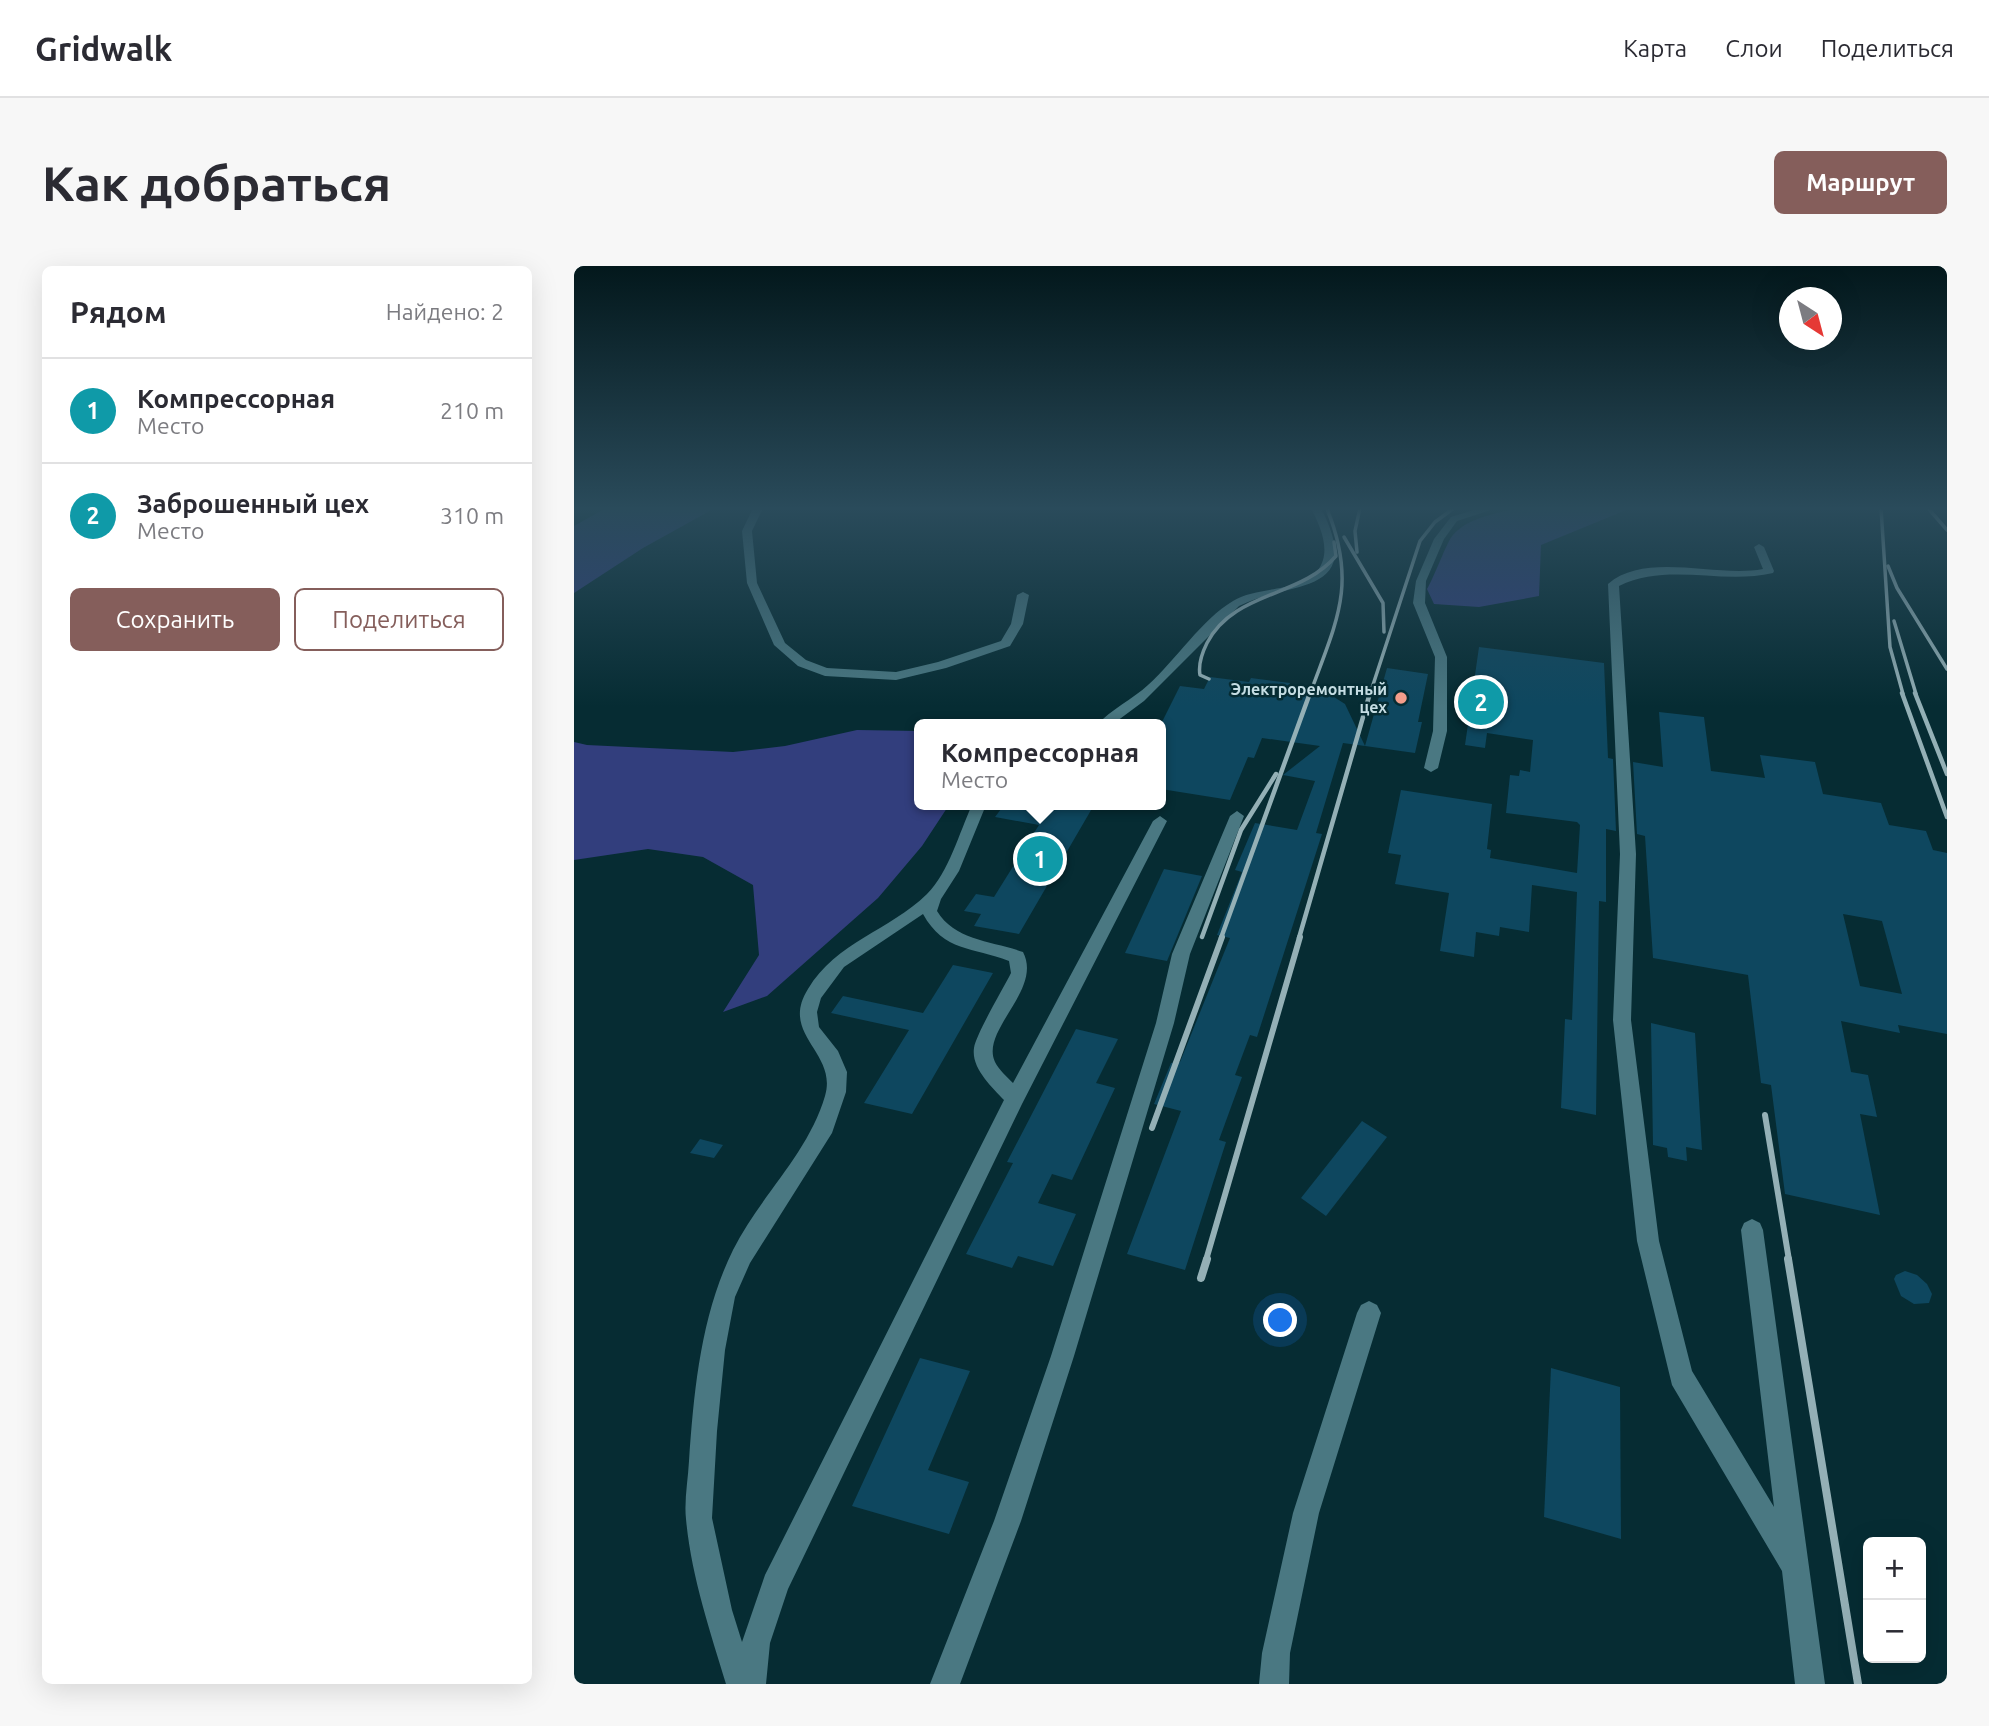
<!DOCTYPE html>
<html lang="ru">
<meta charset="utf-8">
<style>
:root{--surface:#fff;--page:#f7f7f7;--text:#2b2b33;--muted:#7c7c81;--line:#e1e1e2;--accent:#855e5b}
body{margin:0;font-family:Ubuntu,sans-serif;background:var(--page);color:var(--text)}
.controls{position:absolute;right:21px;bottom:21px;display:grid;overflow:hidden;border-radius:10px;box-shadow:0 7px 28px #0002}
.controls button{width:63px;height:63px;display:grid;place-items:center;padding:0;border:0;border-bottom:2px solid var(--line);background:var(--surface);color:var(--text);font:35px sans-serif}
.compass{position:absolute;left:1205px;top:21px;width:63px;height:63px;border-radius:50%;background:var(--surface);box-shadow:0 7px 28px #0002;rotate:144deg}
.you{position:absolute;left:707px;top:1055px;width:24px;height:24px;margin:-18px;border:5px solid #fff;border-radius:50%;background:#1a73e8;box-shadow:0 0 0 10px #1a73e833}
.badge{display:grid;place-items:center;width:46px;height:46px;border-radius:50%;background:var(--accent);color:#fff;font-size:23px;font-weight:700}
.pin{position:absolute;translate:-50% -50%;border:4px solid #fff;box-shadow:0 2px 7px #0006}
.popup{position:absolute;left:340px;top:453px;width:252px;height:91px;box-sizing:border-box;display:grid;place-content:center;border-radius:10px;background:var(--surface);filter:drop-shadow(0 2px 5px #0005);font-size:23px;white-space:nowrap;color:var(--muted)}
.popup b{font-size:26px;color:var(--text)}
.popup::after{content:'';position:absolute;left:50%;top:100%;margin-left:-14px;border:14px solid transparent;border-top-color:var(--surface)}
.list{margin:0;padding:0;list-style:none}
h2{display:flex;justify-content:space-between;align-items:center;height:91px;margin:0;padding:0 28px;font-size:30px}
h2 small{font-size:23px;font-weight:400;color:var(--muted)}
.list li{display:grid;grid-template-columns:46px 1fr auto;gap:21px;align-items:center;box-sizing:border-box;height:105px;padding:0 28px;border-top:2px solid var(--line)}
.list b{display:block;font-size:26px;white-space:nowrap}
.list p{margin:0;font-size:23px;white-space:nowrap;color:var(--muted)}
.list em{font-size:23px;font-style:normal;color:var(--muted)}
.actions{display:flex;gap:14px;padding:21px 28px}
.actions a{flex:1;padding:16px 0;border:2px solid var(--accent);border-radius:10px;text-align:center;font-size:24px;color:var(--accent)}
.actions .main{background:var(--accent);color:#fff}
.map{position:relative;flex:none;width:1373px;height:1418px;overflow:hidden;border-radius:10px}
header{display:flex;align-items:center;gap:42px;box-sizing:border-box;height:98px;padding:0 35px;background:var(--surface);border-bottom:2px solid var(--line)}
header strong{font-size:33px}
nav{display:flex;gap:38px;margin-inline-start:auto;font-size:24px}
.intro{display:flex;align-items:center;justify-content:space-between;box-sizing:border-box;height:168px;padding:0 42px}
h1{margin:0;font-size:49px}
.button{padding:18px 32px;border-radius:10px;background:var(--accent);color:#fff;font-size:24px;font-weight:700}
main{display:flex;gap:42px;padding:0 42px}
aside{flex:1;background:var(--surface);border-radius:10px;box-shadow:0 7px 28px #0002}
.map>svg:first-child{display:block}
</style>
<header>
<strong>Gridwalk</strong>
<nav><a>Карта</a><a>Слои</a><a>Поделиться</a></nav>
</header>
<div class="intro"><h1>Как добраться</h1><a class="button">Маршрут</a></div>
<main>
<aside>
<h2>Рядом<small>Найдено: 2</small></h2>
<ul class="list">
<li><span class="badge" style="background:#0f9aa8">1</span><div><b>Компрессорная</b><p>Место</p></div><em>210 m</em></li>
<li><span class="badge" style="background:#0f9aa8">2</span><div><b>Заброшенный цех</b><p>Место</p></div><em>310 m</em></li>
</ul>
<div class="actions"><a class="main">Сохранить</a><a>Поделиться</a></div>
</aside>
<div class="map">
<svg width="1373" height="1418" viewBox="0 0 1373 1418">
<rect width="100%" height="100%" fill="#062c33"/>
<!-- green -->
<g fill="#323e7d">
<polygon points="32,242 141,242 69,282 0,327 0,260"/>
<path d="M 944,242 L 1057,242 L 967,279 L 965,330 L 905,341 L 860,338 L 853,323 C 860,312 873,275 879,269 C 895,251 921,248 944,242 Z"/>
<polygon points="283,464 345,465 345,539 375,539 348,580 304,632 193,730 149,746 185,689 179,619 129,591 74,583 0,594 0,476 13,479 159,486 211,480"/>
</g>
<!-- building -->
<g fill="#0e475f" fill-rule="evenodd">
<polygon points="905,381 1030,397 1034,492 1039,493 1042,565 1032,563 1032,636 1025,635 1022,849 987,842 991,753 998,754 1003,626 958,619 955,666 926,661 925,670 902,666 900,691 866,685 875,627 821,618 827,589 814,587 827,524 918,538 913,583 917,584 916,592 1003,607 1006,559 1003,556 932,547 936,509 945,510 946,504 956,506 959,474 913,467 911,482 891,479"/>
<polygon points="813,402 854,408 844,456 848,456 841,487 791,480"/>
<polygon points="636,411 675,416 677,412 716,417 715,421 760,431 771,438 791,480 769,477 742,567 748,568 683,771 676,769 661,809 668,811 645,874 652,876 611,1004 553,988 607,845 580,838 597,797 606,796 656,672 643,669 668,606 661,604 681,557 723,564 741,515 709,509 746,480 688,472 680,492 674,491 656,534 587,523 587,458 606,420 630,423"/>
<path d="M 1085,446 L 1130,451 L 1137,505 L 1191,512 L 1186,489 L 1241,496 L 1249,528 L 1307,537 L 1315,559 L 1352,565 L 1359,584 L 1373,587 L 1373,768 L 1324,759 L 1326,767 L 1267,755 L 1277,806 L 1294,809 L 1303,851 L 1286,848 L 1306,949 L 1211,928 L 1197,819 L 1187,817 L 1174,709 L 1079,692 L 1071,570 L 1063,568 L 1059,496 L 1089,501 ZM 1269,648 L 1308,655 L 1328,728 L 1286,720 Z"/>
<polygon points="430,539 520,539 445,668 400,660 407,648 390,645 402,628 420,631 465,559 421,551"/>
<polygon points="590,603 628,610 593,695 551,687"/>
<polygon points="379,699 419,707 338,848 290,837 335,764 257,747 269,730 349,747"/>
<polygon points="1077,757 1121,767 1128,884 1112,881 1113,895 1094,891 1093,882 1079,879"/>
<polygon points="502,763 544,773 522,817 541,822 498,914 478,908 464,937 502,948 479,1000 444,990 438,1002 392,988 439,897 433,896"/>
<polygon points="788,855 813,871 752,950 727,932"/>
<polygon points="126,873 149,879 140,892 116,887"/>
<polygon points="1331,1005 1343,1009 1353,1018 1358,1028 1355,1037 1340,1038 1327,1030 1320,1013 1322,1009"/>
<polygon points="346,1092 396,1105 354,1204 395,1216 375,1268 278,1240"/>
<polygon points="977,1102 1046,1121 1047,1273 970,1251"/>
</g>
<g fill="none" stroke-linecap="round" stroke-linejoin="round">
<!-- minor -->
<g fill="#4a7882" fill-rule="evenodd">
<polygon points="179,242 189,242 178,265 183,317 211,377 232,394 253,402 322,406 364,396 427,375 437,358 443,329 449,326 455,329 449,358 436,380 372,402 322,414 251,410 224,400 200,379 173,317 168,265"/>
<path d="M 737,242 L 747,242 C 793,332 714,314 665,340 L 570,435 L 539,458 L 524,458 C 535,445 560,432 574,419 C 602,394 628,353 659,335 C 683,320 725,327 744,304 C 758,285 746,260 737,242 Z"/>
<polygon points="906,242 923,242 883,255 870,273 852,315 851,337 873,391 873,465 864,502 857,506 850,502 859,465 861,391 839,337 842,315 860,273 877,251"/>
<path d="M 1185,278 L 1190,281 L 1200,305 L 1199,307 C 1147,319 1094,296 1045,320 L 1062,588 L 1057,754 L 1085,975 L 1118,1105 L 1200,1241 L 1167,964 L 1170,957 L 1178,953 L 1186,957 L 1189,964 L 1251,1418 L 1221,1418 L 1208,1305 L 1098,1119 L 1063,975 L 1039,754 L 1046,588 L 1034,318 C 1072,285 1142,312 1189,303 L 1180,281 Z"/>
<path d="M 398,539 L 412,539 L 385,605 L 367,633 L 363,645 C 381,675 419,675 449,686 C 469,724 406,764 421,796 C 425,804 433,811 439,817 L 579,555 L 586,550 L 593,555 L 448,838 L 214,1323 L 196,1377 L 192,1418 L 152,1418 C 136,1365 117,1309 112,1253 C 110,1235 114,1214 115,1195 C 120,1123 127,1049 159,984 C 186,930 234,888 251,830 C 264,786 205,769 234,723 C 262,676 315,665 353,628 C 375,606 385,567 398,539 ZM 349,648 C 370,686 399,681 435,695 L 437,707 C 429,723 402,768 400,782 C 397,802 418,821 430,834 L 191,1309 L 168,1376 L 158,1344 L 138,1252 L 143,1165 L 151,1084 L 161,1031 L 176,997 L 258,867 L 272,826 L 273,806 L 264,785 L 245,761 L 243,746 L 247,732 L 270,701 Z"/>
<polygon points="663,545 670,550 616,688 600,757 500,1090 447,1255 386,1418 356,1418 420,1255 477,1090 582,757 598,688 656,550"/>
<polygon points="795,1035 803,1039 807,1047 745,1247 716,1387 715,1418 685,1418 688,1387 719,1247 783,1047 787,1039"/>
</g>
<!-- rail-far3 -->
<g stroke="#94b0b6" stroke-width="3.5">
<polyline points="1307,242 1316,381 1329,428"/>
<polyline points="1354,242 1373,264"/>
<polyline points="770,271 809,337 810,366"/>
<polyline points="783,286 781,265 786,242"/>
<polyline points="1314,300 1323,322 1373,403"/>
<polyline points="1320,355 1342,428"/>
<path d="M 635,413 L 626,409 C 624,398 628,387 633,377 C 660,325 726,332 762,290 L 760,276"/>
<path d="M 736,428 C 762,356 784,319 753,243"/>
<polyline points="796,428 846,275 861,256 880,242"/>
</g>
<!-- rail-far2 -->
<g stroke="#94b0b6" stroke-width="4.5">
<polyline points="1328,427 1373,551"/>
<polyline points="1341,427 1373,508"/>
<polyline points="628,671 667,564 702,508"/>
<polyline points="647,672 736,427"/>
<polyline points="725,672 796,427"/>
</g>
<!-- rail-far1 -->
<g stroke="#94b0b6" stroke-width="6">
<polyline points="1191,849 1215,994"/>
<polyline points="578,862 648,671"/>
<polyline points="632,994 726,671"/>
</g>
<!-- rail -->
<g stroke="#94b0b6" stroke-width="8">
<polyline points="1214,993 1284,1418"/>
<polyline points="627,1012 633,993"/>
</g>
</g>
<!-- sky -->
<linearGradient id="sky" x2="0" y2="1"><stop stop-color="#03181c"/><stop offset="0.55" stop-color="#2a4b5b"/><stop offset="1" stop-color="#2a4b5b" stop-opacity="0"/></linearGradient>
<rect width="1373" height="441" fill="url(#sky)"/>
<!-- markers -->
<circle fill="#f49d8b" stroke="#062c33" stroke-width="2.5" cx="827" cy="432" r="7"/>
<g text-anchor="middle" stroke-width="5" stroke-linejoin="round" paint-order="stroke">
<!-- far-poi labels -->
<g font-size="16" font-weight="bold" fill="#c5dde3" stroke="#062c33" text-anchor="end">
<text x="813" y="429">Электроремонтный<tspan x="813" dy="18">цех</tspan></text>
</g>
</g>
</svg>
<div class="controls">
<button>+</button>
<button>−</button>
</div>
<svg class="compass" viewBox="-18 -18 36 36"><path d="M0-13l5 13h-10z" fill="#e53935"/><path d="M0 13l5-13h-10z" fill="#7c7c81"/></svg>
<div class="you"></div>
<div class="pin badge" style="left:466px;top:593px;background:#0f9aa8">1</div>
<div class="popup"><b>Компрессорная</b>Место</div>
<div class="pin badge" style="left:907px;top:436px;background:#0f9aa8">2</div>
</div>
</main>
